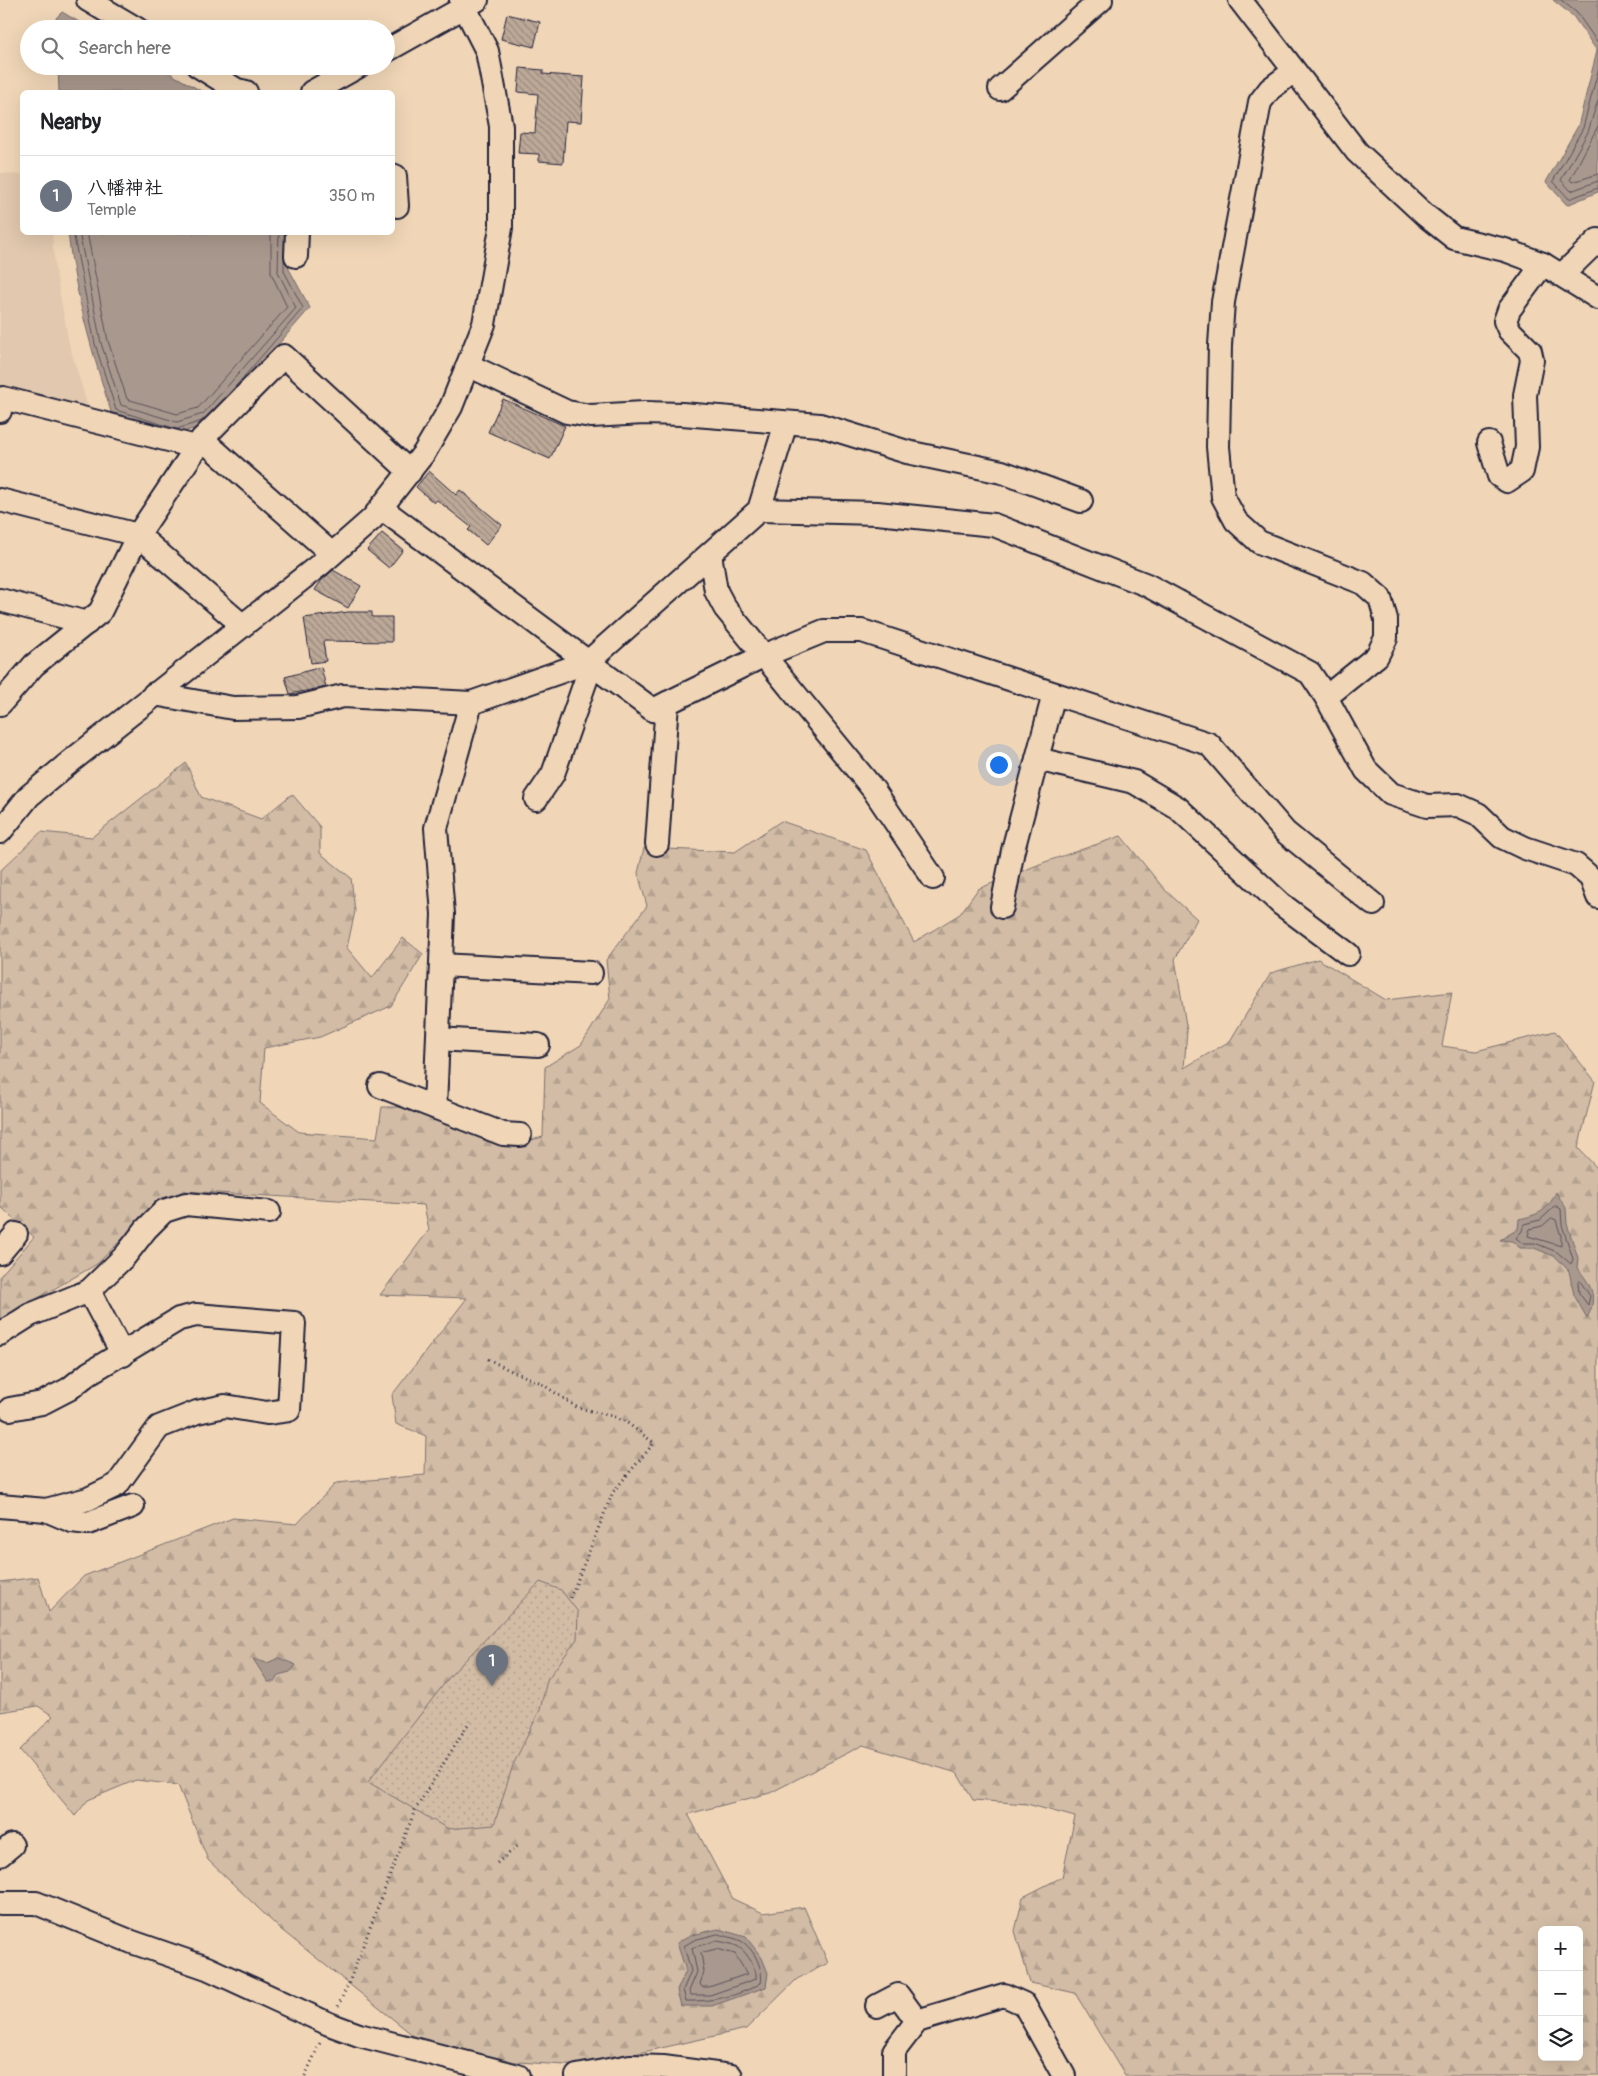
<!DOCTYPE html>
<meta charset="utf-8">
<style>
:root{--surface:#fff;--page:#f6f6f6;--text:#202124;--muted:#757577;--line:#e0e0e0;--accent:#0f766e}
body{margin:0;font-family:Pangolin,"Klee One",sans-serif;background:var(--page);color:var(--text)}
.controls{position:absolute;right:15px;bottom:15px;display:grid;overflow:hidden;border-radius:8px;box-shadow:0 5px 20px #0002}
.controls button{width:45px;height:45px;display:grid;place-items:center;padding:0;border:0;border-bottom:1px solid var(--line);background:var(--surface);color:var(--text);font:25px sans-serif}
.you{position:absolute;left:998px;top:764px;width:18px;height:18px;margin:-12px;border:4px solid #fff;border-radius:50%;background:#1a73e8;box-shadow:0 0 0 8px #1a73e833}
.badge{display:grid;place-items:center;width:32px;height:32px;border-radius:50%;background:var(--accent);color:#fff;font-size:16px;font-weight:700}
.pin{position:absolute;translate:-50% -41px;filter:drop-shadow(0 1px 2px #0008)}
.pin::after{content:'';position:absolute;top:26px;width:18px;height:15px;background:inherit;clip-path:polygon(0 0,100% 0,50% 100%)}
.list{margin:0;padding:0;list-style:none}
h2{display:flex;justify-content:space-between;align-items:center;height:65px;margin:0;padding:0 20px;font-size:21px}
h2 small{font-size:16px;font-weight:400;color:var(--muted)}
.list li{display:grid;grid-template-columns:32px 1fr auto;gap:15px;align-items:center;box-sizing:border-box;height:80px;padding:0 20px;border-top:1px solid var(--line)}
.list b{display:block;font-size:19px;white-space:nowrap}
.list p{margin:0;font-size:16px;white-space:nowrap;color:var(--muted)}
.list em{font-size:16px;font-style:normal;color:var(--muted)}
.icon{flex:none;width:28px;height:28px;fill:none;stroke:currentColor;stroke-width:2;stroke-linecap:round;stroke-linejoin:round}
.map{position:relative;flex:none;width:1598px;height:2076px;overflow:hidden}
.search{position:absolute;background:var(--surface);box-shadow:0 5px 20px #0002;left:20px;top:20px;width:375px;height:55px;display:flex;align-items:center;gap:12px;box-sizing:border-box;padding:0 18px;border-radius:28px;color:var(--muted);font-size:19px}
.panel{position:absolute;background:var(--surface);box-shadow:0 5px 20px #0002;left:20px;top:90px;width:375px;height:145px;border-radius:8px}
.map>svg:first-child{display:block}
</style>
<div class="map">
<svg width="1598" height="2076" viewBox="0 0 1598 2076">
<defs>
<pattern id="forest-firs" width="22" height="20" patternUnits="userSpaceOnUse" patternTransform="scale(1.25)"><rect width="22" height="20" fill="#d2bca5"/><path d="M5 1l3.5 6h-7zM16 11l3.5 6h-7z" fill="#b4a18f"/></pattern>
<pattern id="park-dots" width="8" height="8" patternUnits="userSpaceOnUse" patternTransform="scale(1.25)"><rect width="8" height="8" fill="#d2bca5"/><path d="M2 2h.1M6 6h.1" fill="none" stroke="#b4a18f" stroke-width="1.8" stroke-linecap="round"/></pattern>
<pattern id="building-back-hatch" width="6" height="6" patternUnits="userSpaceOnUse" patternTransform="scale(1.25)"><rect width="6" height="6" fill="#bda998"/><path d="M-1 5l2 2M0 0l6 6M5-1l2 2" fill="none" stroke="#99897d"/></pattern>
</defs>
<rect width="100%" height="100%" fill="#f0d6b7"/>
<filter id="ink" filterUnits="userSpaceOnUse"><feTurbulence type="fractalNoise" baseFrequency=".02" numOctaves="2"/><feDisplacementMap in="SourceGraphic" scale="10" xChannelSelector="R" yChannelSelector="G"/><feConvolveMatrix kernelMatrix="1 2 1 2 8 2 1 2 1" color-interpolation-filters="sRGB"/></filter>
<g filter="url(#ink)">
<!-- built -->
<polygon fill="#e1c8ae" points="0,173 22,175 22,232 52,233 55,268 69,343 89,411 0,385"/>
<!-- forest -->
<path fill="url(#forest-firs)" stroke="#7a6f70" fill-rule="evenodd" d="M 186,763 L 201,797 L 261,819 L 292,794 L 320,827 L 320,853 L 351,878 L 355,911 L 347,948 L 372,978 L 403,938 L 423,954 L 391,1006 L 320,1037 L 264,1048 L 260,1103 L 299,1132 L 377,1138 L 382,1107 L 425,1107 L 512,1145 L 543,1137 L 545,1067 L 581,1045 L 610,999 L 606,960 L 647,906 L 638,873 L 644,848 L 735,852 L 781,821 L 866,850 L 914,942 L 960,914 L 978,889 L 1045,862 L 1121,836 L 1165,890 L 1197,919 L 1175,959 L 1187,1031 L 1184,1068 L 1230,1041 L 1271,973 L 1318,959 L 1386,1000 L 1452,992 L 1442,1046 L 1476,1051 L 1555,1031 L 1595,1081 L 1578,1148 L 1598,1169 L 1598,2076 L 1125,2076 L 1075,1993 L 1030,1983 L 1015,1931 L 1023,1897 L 1062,1877 L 1075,1817 L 1027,1804 L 973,1800 L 957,1773 L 863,1745 L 770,1793 L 688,1814 L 733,1899 L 763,1913 L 804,1907 L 828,1963 L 797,1979 L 746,2029 L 581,2066 L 502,2061 L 424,2044 L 279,1928 L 208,1860 L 178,1785 L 136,1780 L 88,1800 L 75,1816 L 20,1750 L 53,1716 L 38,1706 L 0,1712 L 0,1582 L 38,1577 L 49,1612 L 84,1576 L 233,1518 L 297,1524 L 336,1483 L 425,1475 L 426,1436 L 396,1424 L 392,1395 L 467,1298 L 380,1295 L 429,1230 L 424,1205 L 183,1191 L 144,1217 L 97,1264 L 0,1320 L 0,1276 L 34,1237 L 0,1206 L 0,871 L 41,832 L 92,837 ZM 1542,1930 L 1579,1930 L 1579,2057 L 1542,2057 Z"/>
<!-- park -->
<polygon fill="url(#park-dots)" stroke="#7a6f70" points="540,1582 561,1590 578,1612 577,1639 547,1680 540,1710 513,1765 494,1825 448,1829 368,1782 451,1675"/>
<!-- water -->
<g fill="#a9988d" stroke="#73696c">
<polygon points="1553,0 1598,0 1598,192 1567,205 1546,182 1578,126 1597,51 1573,16"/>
<polygon points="62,12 91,29 57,29 56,18"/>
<polygon points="58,66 157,66 203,92 59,92"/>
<path d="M 68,233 L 290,233 L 289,269 L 310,308 L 209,424 L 177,434 L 112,415 C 93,355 75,295 68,233 Z"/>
<path d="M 1556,1192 L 1566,1208 L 1567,1224 L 1578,1258 L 1577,1268 C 1592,1285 1598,1298 1587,1318 L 1574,1295 L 1569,1271 L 1556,1257 L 1534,1248 L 1520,1248 L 1512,1241 L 1500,1240 L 1518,1229 L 1519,1219 C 1538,1215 1548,1211 1556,1192 Z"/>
<polygon points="279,1658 296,1665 290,1672 278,1675 275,1682 268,1682 253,1659 267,1663"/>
<polygon points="718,1929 746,1937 762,1958 768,1973 766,1987 712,2006 681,2006 677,1990 686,1971 677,1943 692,1935"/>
</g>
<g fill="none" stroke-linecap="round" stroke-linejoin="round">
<!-- shore -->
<g stroke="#58515c" stroke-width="1">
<polyline points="1561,0 1577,13 1598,43"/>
<polyline points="1598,71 1583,128 1553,181 1569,199 1598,188"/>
<polyline points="1598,100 1588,132 1561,180 1571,191 1598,181"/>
<polyline points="1598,126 1570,180 1573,182 1598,174"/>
<polyline points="73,232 95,344 116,410 177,429 202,421"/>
<polyline points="79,232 101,343 121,405 177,422 203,414 296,308 278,272 279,232"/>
<polyline points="87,232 108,341 127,399 177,414 198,408 287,307 271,273 271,232"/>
<polyline points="229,394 303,308 284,271 284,259"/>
<polygon points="1556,1206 1561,1209 1562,1225 1573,1259 1571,1264 1557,1252 1535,1243 1522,1243 1516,1238 1522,1231 1524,1224 1540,1220"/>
<polygon points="1552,1218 1556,1220 1561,1236 1561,1246 1528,1236 1530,1229 1542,1226"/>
<polygon points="1580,1281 1590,1296 1588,1305 1579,1293 1578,1283"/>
<path d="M 718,1934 C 725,1936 735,1938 741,1941 C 754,1948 764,1970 761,1983 C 740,1996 711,2002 686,2001 L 683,1990 L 691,1971 L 684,1946 L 694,1940 Z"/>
<path d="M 717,1941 C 723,1942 735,1944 740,1948 C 747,1953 758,1970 756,1979 L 710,1995 L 691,1995 L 689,1991 L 697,1972 L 692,1948 Z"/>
<polygon points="717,1949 735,1954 747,1974 709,1987 702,1987 700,1984 704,1972 701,1953"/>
</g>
</g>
<!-- building -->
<g fill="url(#building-back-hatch)" stroke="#22223b">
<polygon points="507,14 540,22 534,47 501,39"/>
<polygon points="520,68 543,70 543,74 584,77 581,122 566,121 563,163 539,161 539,154 518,153 520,132 535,133 538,94 518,92"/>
<polygon points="503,399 565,426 550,459 488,432"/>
<polygon points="429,471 456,495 460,490 502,525 486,545 468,530 471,527 437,500 434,503 416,487"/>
<polygon points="382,533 403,550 389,568 367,550"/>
<polygon points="333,570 361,586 348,608 315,590 321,581"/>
<polygon points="348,612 372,612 372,617 392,617 392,642 323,641 326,661 311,663 304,618"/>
<polygon points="321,667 326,687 290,694 285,677"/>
</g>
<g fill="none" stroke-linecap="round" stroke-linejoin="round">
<defs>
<g id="minor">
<polyline points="88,0 137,29"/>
<polyline points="1240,0 1357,152 1425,215 1454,238 1505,250 1543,264 1598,298"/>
<polyline points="386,51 477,0"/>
<polyline points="198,66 237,90 246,92"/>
<polyline points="1294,71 1270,89 1260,102 1223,302 1220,345 1218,447 1223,497 1236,521 1259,542 1363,583 1380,598 1386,619 1386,638 1377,656 1326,697"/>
<polyline points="1000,89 1101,0"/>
<polyline points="312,92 359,66"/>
<polyline points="392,175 395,176 397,206"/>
<polyline points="296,256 297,232"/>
<polyline points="1562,275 1598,240"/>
<polyline points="468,365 567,412 591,416 644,413 682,414 820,425 907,452 1002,472 1081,501"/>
<polyline points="0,411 3,398 196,447"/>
<polyline points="202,439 332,554"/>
<polyline points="1489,443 1499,476 1507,481 1522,471 1527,447 1525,395 1532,360 1530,351 1509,330 1505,321 1509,310 1543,264"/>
<polyline points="0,500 138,535 242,625"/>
<polyline points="381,508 653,710 763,656 824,631 862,631 1209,744 1285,832 1373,904"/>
<polyline points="759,510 877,513 994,525 1147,585 1310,673 1326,697 1366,770 1391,794 1427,806 1458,805 1478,814 1502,837 1525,848 1576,865 1591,878 1598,897"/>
<polyline points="710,554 716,591 725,608 873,789 933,878"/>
<polyline points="0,600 87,623"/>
<polyline points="154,694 233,708 298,707 343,696 471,703 588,662 759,510 786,423"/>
<polyline points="0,704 34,665 100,612 138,535 202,439 284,356 410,472"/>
<polyline points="1037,759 1134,782 1178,808 1281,904 1348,954"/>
<polyline points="536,799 553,774 587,677 588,662"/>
<polyline points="0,832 29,796 70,762 322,563 372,519 424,453 451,407 484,324 501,228 501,126 487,51 461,0"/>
<polyline points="657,844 667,703"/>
<polyline points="1002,907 1013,850 1054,694"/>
<polyline points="441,965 591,973"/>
<polyline points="438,1039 538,1045"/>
<polyline points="380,1086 503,1134 520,1135"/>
<polyline points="435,1107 443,914 436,828 471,703"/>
<polyline points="0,1253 16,1234"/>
<polyline points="89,1291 123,1355"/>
<polyline points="0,1334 30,1315 89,1291 125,1256 146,1229 164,1211 186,1204 269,1212"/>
<polyline points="0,1506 46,1510 88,1499 117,1485 159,1427 197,1412 225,1406 267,1413 289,1410 294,1323 196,1315 179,1319 89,1373 69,1389 42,1403 10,1409"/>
<polyline points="46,1510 72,1521 88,1523 133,1506"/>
<polyline points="0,1855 12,1845"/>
<polyline points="0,1903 36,1903 132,1942 207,1968 329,2024 359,2035 518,2076"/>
<polyline points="877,2006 898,1995 917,2021"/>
<polyline points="577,2076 630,2066 663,2067 731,2076"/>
<polyline points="894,2076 894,2051 917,2021 1004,1995 1024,2004 1064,2076"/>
</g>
</defs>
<!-- minor casing -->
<use href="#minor" stroke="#22223b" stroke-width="26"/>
<!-- path -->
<g stroke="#22223b" stroke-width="3" stroke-dasharray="1 4" stroke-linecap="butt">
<polyline points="488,1359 509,1370 539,1382 578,1408 612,1416 626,1422 654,1443 613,1492 569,1601"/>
<polyline points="497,1863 518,1846"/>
<polyline points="338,2006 348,1985 415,1810 470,1721"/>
<polyline points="305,2076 320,2043"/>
</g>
<!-- minor -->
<use href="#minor" stroke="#f0d6b7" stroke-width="22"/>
</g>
</g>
</svg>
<div class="controls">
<button>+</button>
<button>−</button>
<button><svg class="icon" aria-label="layers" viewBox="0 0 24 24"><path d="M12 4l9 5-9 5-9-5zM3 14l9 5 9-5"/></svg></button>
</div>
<div class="you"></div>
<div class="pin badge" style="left:492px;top:1686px;background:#6b7280">1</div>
<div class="search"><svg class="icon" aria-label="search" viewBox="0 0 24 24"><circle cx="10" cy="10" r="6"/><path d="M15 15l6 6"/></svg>Search here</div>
<section class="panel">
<h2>Nearby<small></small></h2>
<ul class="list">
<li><span class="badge" style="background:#6b7280">1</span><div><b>八幡神社</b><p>Temple</p></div><em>350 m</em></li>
</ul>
</section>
</div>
